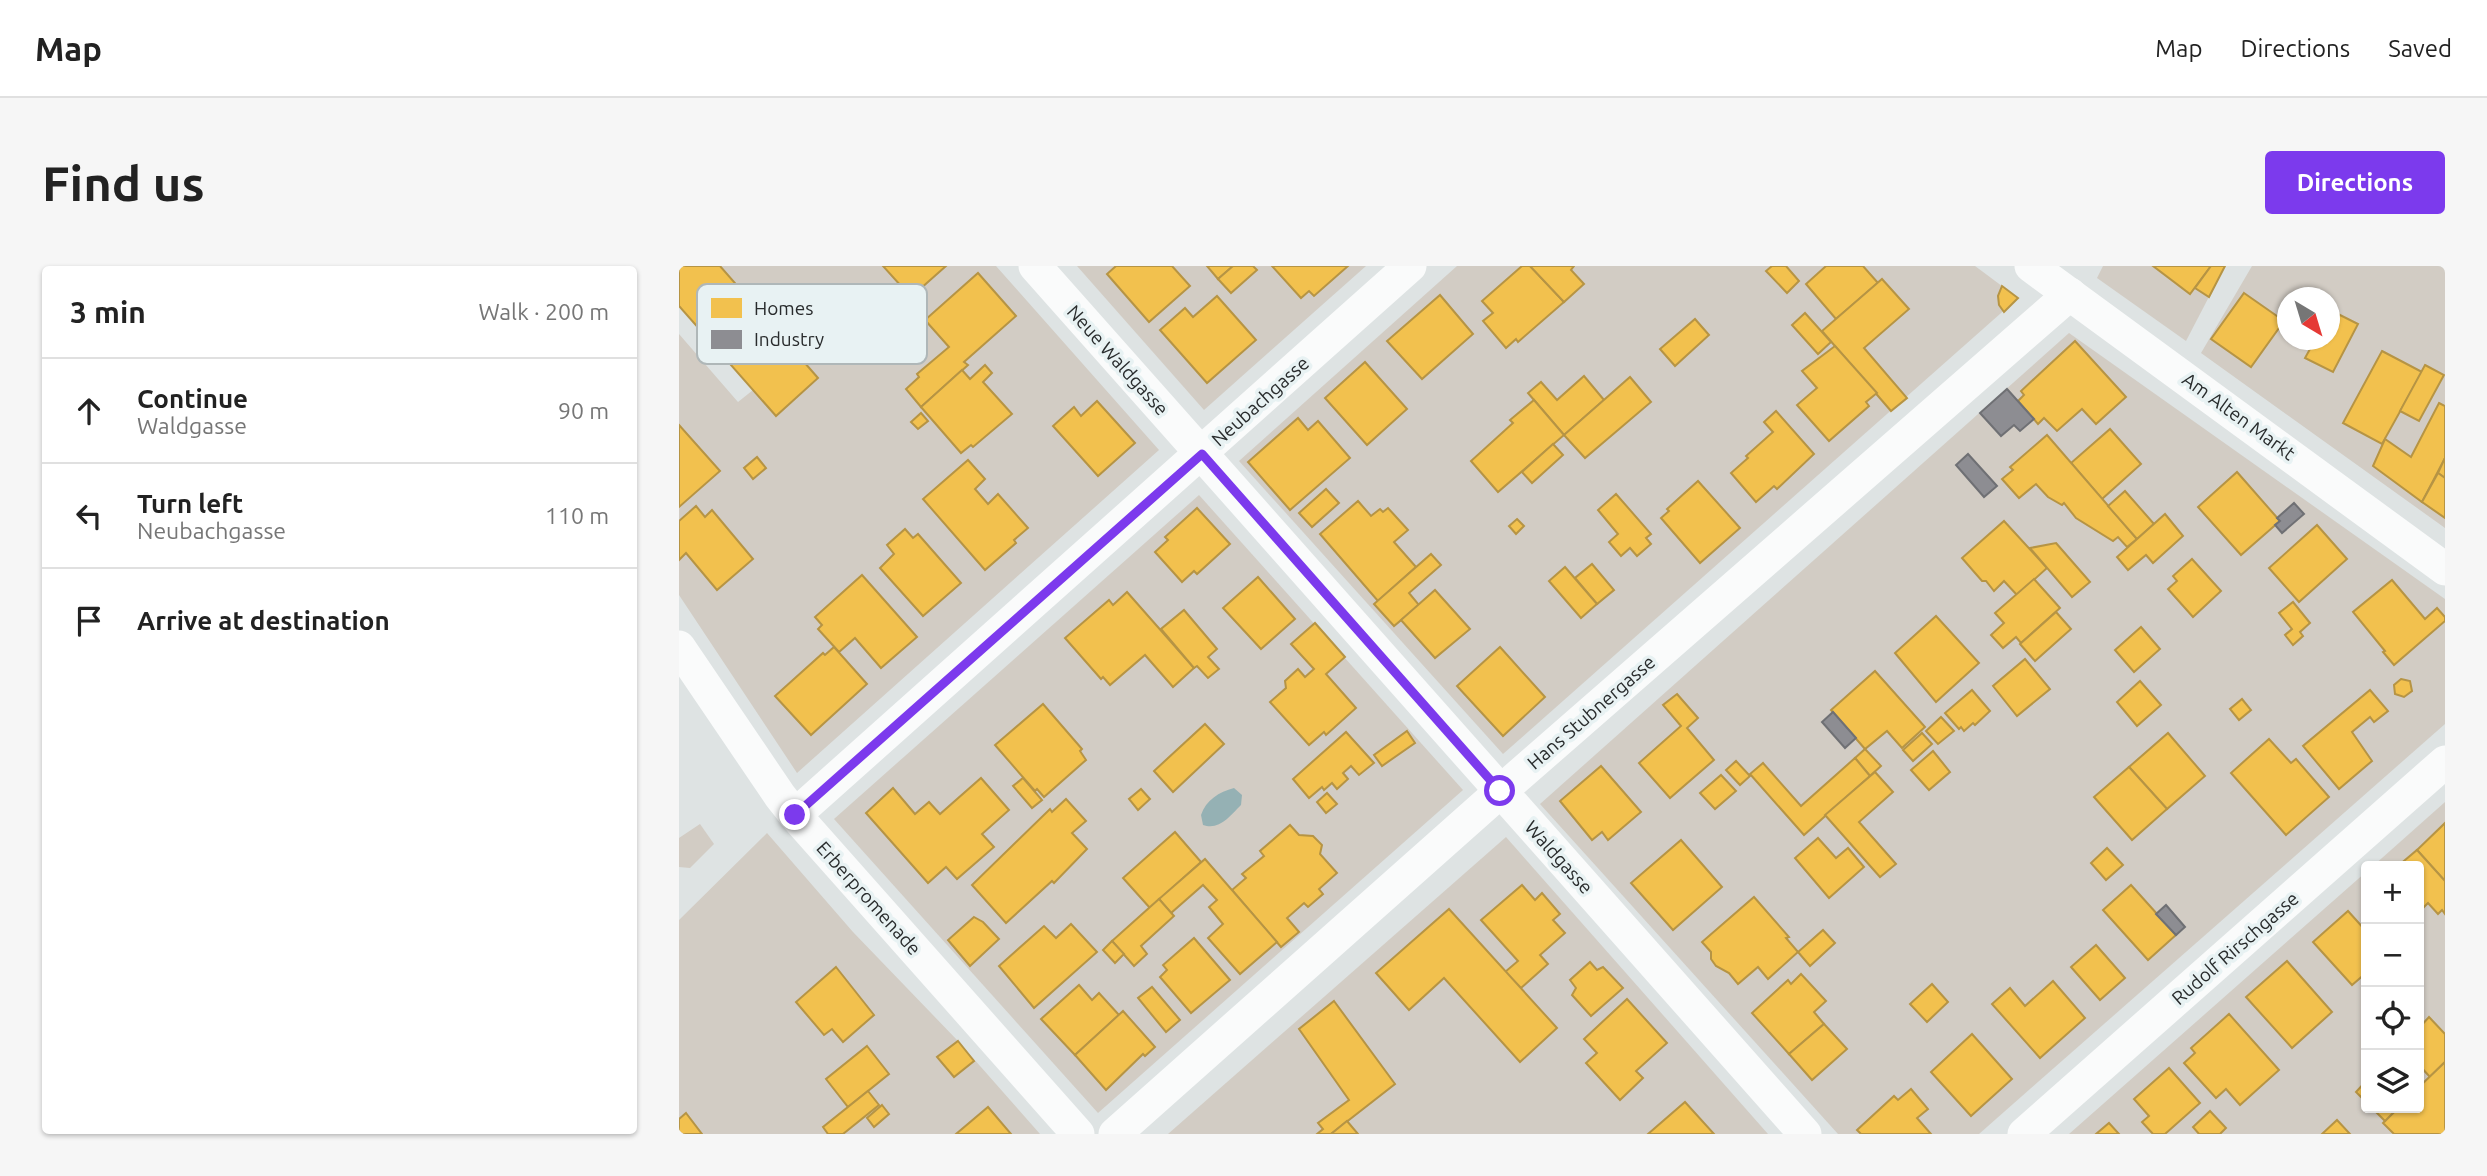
<!DOCTYPE html>
<meta charset="utf-8">
<style>
:root{--surface:#fff;--page:#f6f6f6;--text:#222;--muted:#767676;--line:#e0e0e0;--accent:#7c3aed}
body{margin:0;font-family:Ubuntu,sans-serif;background:var(--page);color:var(--text)}
.controls{position:absolute;right:21px;bottom:21px;display:grid;overflow:hidden;border-radius:7px;box-shadow:0 2px 5px #0004}
.controls button{width:63px;height:63px;display:grid;place-items:center;padding:0;border:0;border-bottom:2px solid var(--line);background:var(--surface);color:var(--text);font:35px sans-serif}
.compass{position:absolute;left:1598px;top:21px;width:63px;height:63px;border-radius:50%;background:var(--surface);box-shadow:0 2px 5px #0004;rotate:142deg}
.stop{position:absolute;width:21px;height:21px;margin:-16px;border:5px solid #7c3aed;border-radius:50%;background:#fff}
.stop.end{background:#7c3aed;border-color:#fff;box-shadow:0 2px 7px #0008}
.list{margin:0;padding:0;list-style:none}
h2{display:flex;justify-content:space-between;align-items:center;height:91px;margin:0;padding:0 28px;font-size:30px}
h2 small{font-size:23px;font-weight:400;color:var(--muted)}
.list li{display:grid;grid-template-columns:46px 1fr auto;gap:21px;align-items:center;box-sizing:border-box;height:105px;padding:0 28px;border-top:2px solid var(--line)}
.list b{display:block;font-size:26px;white-space:nowrap}
.list p{margin:0;font-size:23px;white-space:nowrap;color:var(--muted)}
.list em{font-size:23px;font-style:normal;color:var(--muted)}
.icon{flex:none;width:38px;height:38px;fill:none;stroke:currentColor;stroke-width:2;stroke-linecap:round;stroke-linejoin:round}
.map{position:relative;flex:none;width:1766px;height:868px;overflow:hidden;border-radius:7px}
header{display:flex;align-items:center;gap:42px;box-sizing:border-box;height:98px;padding:0 35px;background:var(--surface);border-bottom:2px solid var(--line)}
header strong{font-size:33px}
nav{display:flex;gap:38px;margin-inline-start:auto;font-size:24px}
.intro{display:flex;align-items:center;justify-content:space-between;box-sizing:border-box;height:168px;padding:0 42px}
h1{margin:0;font-size:49px}
.button{padding:18px 32px;border-radius:7px;background:var(--accent);color:#fff;font-size:24px;font-weight:700}
main{display:flex;gap:42px;padding:0 42px}
aside{flex:1;background:var(--surface);border-radius:7px;box-shadow:0 2px 5px #0004}
.map>svg:first-child{display:block}
</style>
<header>
<strong>Map</strong>
<nav><a>Map</a><a>Directions</a><a>Saved</a></nav>
</header>
<div class="intro"><h1>Find us</h1><a class="button">Directions</a></div>
<main>
<aside>
<h2>3 min<small>Walk · 200 m</small></h2>
<ul class="list">
<li><svg class="icon" aria-label="ahead" viewBox="0 0 24 24"><path d="M12 20V5M6 11l6-6 6 6"/></svg><div><b>Continue</b><p>Waldgasse</p></div><em>90 m</em></li>
<li><svg class="icon" aria-label="left" viewBox="0 0 24 24"><path d="M17 20v-9H6M10 6l-5 5 5 5"/></svg><div><b>Turn left</b><p>Neubachgasse</p></div><em>110 m</em></li>
<li><svg class="icon" aria-label="arrive" viewBox="0 0 24 24"><path d="M6 21V4h12l-3 4 3 4H6"/></svg><div><b>Arrive at destination</b></div></li>
</ul>
</aside>
<div class="map">
<svg width="1766" height="868" viewBox="0 0 1766 868">
<rect width="100%" height="100%" fill="#dee3e3"/>
<!-- green -->
<g fill="#d2ccc4" fill-rule="evenodd">
<polygon points="41,0 204,0 232,31 267,0 317,0 480,184 118,507 0,329 0,241 40,205 0,160 0,68 59,136 74,124 97,150 139,111"/>
<polygon points="398,0 687,0 525,144"/>
<polygon points="778,0 1296,0 1339,32 824,488 560,195"/>
<polygon points="1424,0 1546,0 1507,75 1418,12"/>
<path d="M 1573,0 L 1766,0 L 1766,262 L 1522,87 ZM 1608,32 L 1650,32 L 1650,74 L 1608,74 Z"/>
<polygon points="1390,67 1766,333 1766,458 1300,868 1159,868 861,538"/>
<polygon points="520,229 784,524 419,847 155,553"/>
<polygon points="1766,536 1766,868 1390,868 1687,606 1687,842 1740,842 1740,600 1694,600"/>
<polygon points="21,558 35,578 11,602 0,601 0,572"/>
<polygon points="88,567 174,666 279,775 361,868 0,868 0,654"/>
<polygon points="827,571 1089,868 489,868"/>
</g>
<!-- water -->
<path fill="#95b1b4" d="M 555,522 L 563,529 L 562,539 C 551,550 540,565 524,559 L 522,549 C 527,534 540,526 555,522 Z"/>
<!-- homes -->
<g fill="#f2c14e" stroke="#b69444" stroke-width="2">
<polygon points="0,0 41,0 139,112 97,150 0,40"/>
<polygon points="204,0 267,0 232,31"/>
<polygon points="437,0 493,0 511,20 470,56 428,8"/>
<polygon points="528,0 554,0 539,13"/>
<polygon points="554,0 574,0 578,4 552,27 539,13"/>
<polygon points="593,0 669,0 635,30 630,25 622,32"/>
<polygon points="843,0 851,0 885,36 839,76 837,73 827,82 804,55 814,47 803,35"/>
<polygon points="851,0 895,0 892,4 905,18 885,36"/>
<polygon points="1093,0 1107,0 1120,15 1108,27 1087,5"/>
<polygon points="1147,0 1184,0 1199,17 1157,53 1127,18"/>
<polygon points="1474,0 1532,0 1511,28"/>
<polygon points="1532,0 1546,0 1530,31 1516,22"/>
<polygon points="299,7 337,50 285,96 289,99 242,141 227,123 240,111 238,108 270,81 246,54"/>
<polygon points="1203,13 1230,43 1185,82 1228,132 1212,145 1143,65"/>
<polygon points="1323,20 1339,32 1325,46 1320,39 1319,30"/>
<polygon points="1565,27 1605,55 1572,101 1532,73"/>
<polygon points="761,29 794,68 743,113 708,75"/>
<polygon points="538,30 577,74 528,117 481,64 506,42 514,51"/>
<polygon points="1651,44 1679,58 1654,106 1626,92 1636,74 1650,74"/>
<polygon points="1126,47 1152,76 1139,88 1113,59"/>
<polygon points="1016,53 1030,69 996,100 981,83"/>
<polygon points="1396,75 1447,131 1417,158 1403,143 1378,165 1365,152 1359,158 1339,135 1345,129 1342,125"/>
<polygon points="1156,80 1198,127 1187,136 1190,140 1150,175 1118,139 1138,122 1123,105"/>
<polygon points="1703,85 1743,106 1703,178 1664,157"/>
<polygon points="686,96 728,143 688,179 646,132"/>
<polygon points="306,99 313,107 304,116 333,148 294,181 292,179 282,187 242,141 283,104 291,113"/>
<polygon points="1746,99 1765,109 1740,155 1721,145"/>
<polygon points="905,110 925,134 885,169 849,127 862,116 878,134"/>
<polygon points="951,111 972,136 906,192 885,169"/>
<polygon points="855,134 885,169 819,226 792,195 834,157 831,154"/>
<polygon points="418,135 456,177 419,210 374,160 395,141 402,150"/>
<polygon points="1760,137 1766,140 1766,192 1743,236 1694,200 1706,173 1732,191"/>
<polygon points="1097,145 1135,188 1098,223 1095,220 1077,236 1052,207 1069,192 1067,190 1094,166 1085,156"/>
<polygon points="242,147 249,155 239,163 232,156"/>
<polygon points="619,152 629,164 639,155 671,192 611,244 569,196"/>
<polygon points="0,159 41,205 0,241"/>
<polygon points="1431,163 1462,198 1423,233 1392,197"/>
<polygon points="1368,169 1458,273 1448,281 1439,271 1434,275 1397,252 1385,237 1383,239 1369,231 1357,218 1340,232 1323,213 1334,204 1331,201"/>
<polygon points="874,178 884,189 853,217 843,206"/>
<polygon points="78,191 87,202 74,213 65,202"/>
<polygon points="1766,192 1766,212 1759,207"/>
<polygon points="289,194 306,213 296,223 309,238 319,228 349,262 335,274 337,277 306,304 244,233"/>
<polygon points="1558,206 1601,255 1562,289 1519,241"/>
<polygon points="1759,207 1766,212 1766,252 1743,236"/>
<polygon points="1019,215 1061,262 1021,297 982,252 990,245 988,243"/>
<polygon points="647,223 660,237 633,261 620,247"/>
<polygon points="1446,225 1475,258 1458,273 1429,240"/>
<polygon points="937,228 972,268 967,272 972,278 958,290 951,282 942,290 930,276 939,268 919,244"/>
<polygon points="679,235 692,250 701,243 704,246 709,242 729,264 715,276 737,301 699,335 641,268"/>
<polygon points="17,240 26,251 33,244 74,293 38,324 7,287 0,294 0,255"/>
<polygon points="518,242 551,278 518,308 515,305 503,316 476,286 489,274 486,271"/>
<polygon points="1486,248 1504,270 1474,297 1467,289 1449,304 1438,291"/>
<polygon points="838,253 845,260 837,268 830,260"/>
<polygon points="1325,255 1368,302 1338,329 1325,315 1315,325 1307,315 1303,315 1283,292"/>
<polygon points="1638,259 1668,293 1620,336 1590,302"/>
<polygon points="226,263 234,272 239,268 282,317 244,350 201,302 215,288 208,279"/>
<polygon points="1377,277 1411,316 1393,331 1351,282"/>
<polygon points="752,288 762,299 730,327 740,339 715,360 695,338"/>
<polygon points="1513,293 1542,325 1514,351 1489,323 1498,315 1494,310"/>
<polygon points="913,298 935,324 918,338 896,312"/>
<polygon points="886,301 918,338 902,352 870,315"/>
<polygon points="183,309 238,371 202,402 176,372 160,386 139,363 143,359 136,351"/>
<polygon points="579,311 616,353 582,383 544,342"/>
<polygon points="1355,313 1381,342 1342,377 1337,371 1324,382 1312,369 1325,357 1316,347"/>
<polygon points="1713,314 1746,353 1758,342 1766,351 1766,355 1715,399 1704,386 1706,385 1674,346"/>
<polygon points="756,324 791,363 756,392 722,354"/>
<polygon points="448,326 515,402 494,421 466,389 431,419 424,411 422,413 386,372 430,334 434,339"/>
<polygon points="1614,336 1631,357 1621,366 1624,370 1614,379 1606,369 1613,363 1600,347"/>
<polygon points="505,344 538,383 529,391 540,403 529,412 518,400 515,402 482,363"/>
<polygon points="1377,346 1392,363 1356,395 1341,378"/>
<polygon points="1257,350 1300,397 1257,436 1216,387"/>
<polygon points="636,357 666,391 647,408 677,442 647,469 645,466 630,479 591,436 607,422 606,415 619,403 626,411 635,403 612,378"/>
<polygon points="1462,361 1481,383 1455,406 1436,384"/>
<polygon points="155,381 188,418 132,469 96,430 144,387 146,389"/>
<polygon points="821,381 866,431 824,470 778,420"/>
<polygon points="1346,393 1371,423 1338,450 1314,420"/>
<polygon points="1196,405 1246,461 1223,482 1208,465 1186,483 1152,444"/>
<polygon points="1722,413 1731,415 1733,425 1725,431 1716,428 1715,419"/>
<polygon points="1461,415 1482,439 1458,460 1438,436"/>
<polygon points="1293,424 1311,445 1296,459 1294,457 1285,465 1282,461 1280,463 1266,447"/>
<polygon points="1691,424 1709,445 1695,456 1691,451 1673,466 1693,495 1660,523 1624,480"/>
<polygon points="998,428 1019,452 1008,462 1035,494 991,532 960,497 1002,460 984,439"/>
<polygon points="1563,433 1572,444 1560,454 1551,443"/>
<polygon points="364,438 403,483 401,485 407,494 365,531 358,523 356,525 316,479"/>
<polygon points="1262,451 1275,465 1259,478 1247,465"/>
<polygon points="526,458 545,478 494,526 475,505"/>
<polygon points="728,465 736,477 703,500 695,489"/>
<polygon points="667,466 695,497 680,509 672,500 664,507 669,513 658,523 653,517 645,524 643,521 630,532 614,513"/>
<polygon points="1243,467 1253,478 1234,495 1224,484"/>
<polygon points="1489,467 1526,510 1488,543 1450,501"/>
<polygon points="1590,473 1612,497 1617,493 1650,531 1607,569 1552,507"/>
<polygon points="1186,483 1202,500 1191,510 1176,492"/>
<polygon points="1254,485 1271,506 1250,524 1232,504"/>
<polygon points="1176,492 1191,510 1125,569 1071,508 1084,497 1122,540"/>
<polygon points="1057,495 1071,510 1061,519 1047,504"/>
<polygon points="922,500 962,546 929,574 923,566 913,574 881,535"/>
<polygon points="1450,501 1488,543 1453,574 1415,531"/>
<polygon points="1196,506 1214,526 1180,556 1217,598 1201,611 1146,549"/>
<polygon points="1042,509 1057,525 1036,543 1021,527"/>
<polygon points="302,512 330,544 303,568 315,581 278,613 267,601 249,617 187,547 214,522 236,548 250,536 261,548"/>
<polygon points="344,512 363,534 353,542 334,520"/>
<polygon points="462,523 471,533 459,544 450,533"/>
<polygon points="648,527 658,538 647,547 638,536"/>
<polygon points="387,533 407,555 393,567 408,583 375,617 373,615 327,657 293,619 371,543 373,546"/>
<polygon points="1766,557 1766,615 1738,584"/>
<polygon points="611,559 620,569 634,570 643,579 641,588 658,607 640,623 644,628 629,641 625,637 608,652 620,666 602,681 553,624 567,612 563,608 585,590 581,585"/>
<polygon points="496,566 522,596 471,642 444,612"/>
<polygon points="1139,572 1157,592 1169,582 1185,601 1150,632 1116,592"/>
<polygon points="1002,574 1043,621 994,664 952,617"/>
<polygon points="1428,582 1444,599 1427,614 1412,597"/>
<polygon points="1738,584 1766,615 1766,648 1763,644 1759,648 1749,637 1740,646 1740,600 1719,600"/>
<polygon points="526,593 598,676 561,708 529,672 544,658 530,641 538,634 524,619 492,647 480,633"/>
<polygon points="843,619 856,634 863,627 881,648 874,654 886,667 861,689 869,698 842,722 826,706 839,695 802,654"/>
<polygon points="1452,619 1497,669 1469,694 1424,644"/>
<polygon points="1075,631 1110,671 1107,672 1119,686 1089,713 1079,701 1059,718 1050,707 1037,700 1032,693 1032,686 1023,676"/>
<polygon points="480,633 495,650 462,680 468,688 455,700 433,675"/>
<polygon points="770,643 878,762 841,796 765,712 730,744 697,707"/>
<polygon points="1669,645 1687,665 1687,707 1673,719 1634,676"/>
<polygon points="295,651 304,656 320,673 291,700 269,674"/>
<polygon points="392,658 418,686 355,742 320,700 365,660 377,672"/>
<polygon points="1144,664 1156,677 1131,700 1119,686"/>
<polygon points="515,672 551,714 512,747 481,711 488,704 484,699"/>
<polygon points="433,675 445,688 436,697 424,684"/>
<polygon points="1417,679 1446,712 1421,734 1392,701"/>
<polygon points="1608,695 1653,746 1613,782 1567,731"/>
<polygon points="911,696 918,704 924,701 944,722 912,750 893,729 897,722 891,714"/>
<polygon points="157,701 195,749 164,776 153,763 145,769 117,736"/>
<polygon points="1122,708 1147,735 1135,746 1145,758 1110,788 1073,747 1109,714 1112,718"/>
<polygon points="1374,715 1406,752 1361,792 1313,738 1331,722 1346,740"/>
<polygon points="1253,718 1269,736 1248,756 1231,738"/>
<polygon points="400,719 413,734 420,727 440,749 396,789 362,753"/>
<polygon points="473,721 501,754 487,766 459,732"/>
<polygon points="948,733 988,777 957,805 964,812 941,834 907,797 918,787 905,773"/>
<polygon points="655,735 716,818 652,868 638,868 644,863 639,857 670,834 620,763"/>
<polygon points="444,745 476,781 466,790 464,788 427,824 396,789"/>
<polygon points="1550,748 1600,804 1561,839 1547,823 1537,832 1505,797 1516,787 1512,782"/>
<polygon points="1750,751 1766,768 1766,796 1751,811 1740,799 1740,762"/>
<polygon points="1145,758 1168,783 1133,814 1110,788"/>
<polygon points="1293,768 1333,813 1292,850 1252,806"/>
<polygon points="279,775 295,795 275,811 258,791"/>
<polygon points="188,780 210,808 169,841 147,813"/>
<polygon points="1766,796 1766,868 1715,868 1704,857 1719,842 1740,842 1740,821"/>
<polygon points="1490,802 1521,837 1486,868 1474,868 1463,856 1470,850 1455,833"/>
<polygon points="1687,815 1687,836 1677,826"/>
<polygon points="1232,823 1249,843 1238,852 1252,868 1182,868 1178,864 1215,830 1219,834"/>
<polygon points="189,825 200,839 164,868 149,868 144,861"/>
<polygon points="1006,836 1035,868 969,868"/>
<polygon points="203,839 210,848 195,861 188,852"/>
<polygon points="309,841 332,868 277,868"/>
<polygon points="1693,842 1719,842 1706,855"/>
<polygon points="1531,845 1547,862 1541,868 1520,868 1514,861"/>
<polygon points="7,847 23,868 0,868 0,853"/>
<polygon points="1658,854 1671,868 1643,868"/>
<polygon points="668,855 679,868 652,868"/>
<polygon points="1430,857 1440,868 1417,868"/>
</g>
<!-- industry -->
<g fill="#8d8d92" stroke="#6f7074" stroke-width="2">
<polygon points="1328,123 1355,153 1341,165 1335,159 1322,170 1301,147"/>
<polygon points="1289,188 1318,220 1305,231 1277,199"/>
<polygon points="1615,237 1625,248 1603,267 1596,259 1601,255 1598,252"/>
<polygon points="1154,446 1177,472 1166,482 1143,456"/>
<polygon points="1487,639 1506,661 1497,669 1477,648"/>
</g>
<g fill="none" stroke-linecap="round" stroke-linejoin="round">
<!-- street -->
<g stroke="#fafbfb" stroke-width="33">
<polyline points="356,0 1126,868"/>
<polyline points="1352,0 1766,303"/>
<polyline points="0,381 101,530 116,549 399,868"/>
<polyline points="116,549 731,0"/>
<polyline points="436,868 822,525 1391,28"/>
<polyline points="1345,868 1766,496"/>
</g>
</g>
<g fill="none" stroke-linecap="round" stroke-linejoin="round">
<!-- route -->
<polyline stroke="#7c3aed" stroke-width="9" points="116,549 523,188 821,525"/>
</g>
<g text-anchor="middle" stroke-width="7" stroke-linejoin="round" paint-order="stroke">
<!-- street labels -->
<g font-size="19" fill="#292c2d" stroke="#e8f2f3">
<text transform="translate(439 94) rotate(48)" y="7">Neue Waldgasse</text>
<text transform="translate(581 135) rotate(-42)" y="7">Neubachgasse</text>
<text transform="translate(1560 150) rotate(36)" y="7">Am Alten Markt</text>
<text transform="translate(912 446) rotate(-41)" y="7">Hans Stubnergasse</text>
<text transform="translate(880 591) rotate(48)" y="7">Waldgasse</text>
<text transform="translate(190 632) rotate(48)" y="7">Erberpromenade</text>
<text transform="translate(1556 682) rotate(-41)" y="7">Rudolf Rirschgasse</text>
</g>
</g>
<!-- legend -->
<rect x="18" y="18" width="230" height="80" rx="10" fill="#e8f2f3" stroke="#afb7b8" stroke-width="2"/>
<rect x="32" y="32" width="31" height="20" fill="#f2c14e"/>
<rect x="32" y="64" width="31" height="19" fill="#8d8d92"/>
<g font-size="19" fill="#292c2d">
<text x="75" y="49">Homes</text>
<text x="75" y="80">Industry</text>
</g>
</svg>
<div class="controls">
<button>+</button>
<button>−</button>
<button><svg class="icon" aria-label="locate" viewBox="0 0 24 24"><circle cx="12" cy="12" r="6"/><path d="M12 2v4M12 18v4M2 12h4M18 12h4"/></svg></button>
<button><svg class="icon" aria-label="layers" viewBox="0 0 24 24"><path d="M12 4l9 5-9 5-9-5zM3 14l9 5 9-5"/></svg></button>
</div>
<svg class="compass" viewBox="-18 -18 36 36"><path d="M0-13l5 13h-10z" fill="#e53935"/><path d="M0 13l5-13h-10z" fill="#767676"/></svg>
<div class="stop" style="left:821px;top:525px"></div>
<div class="stop end" style="left:116px;top:549px"></div>
</div>
</main>
